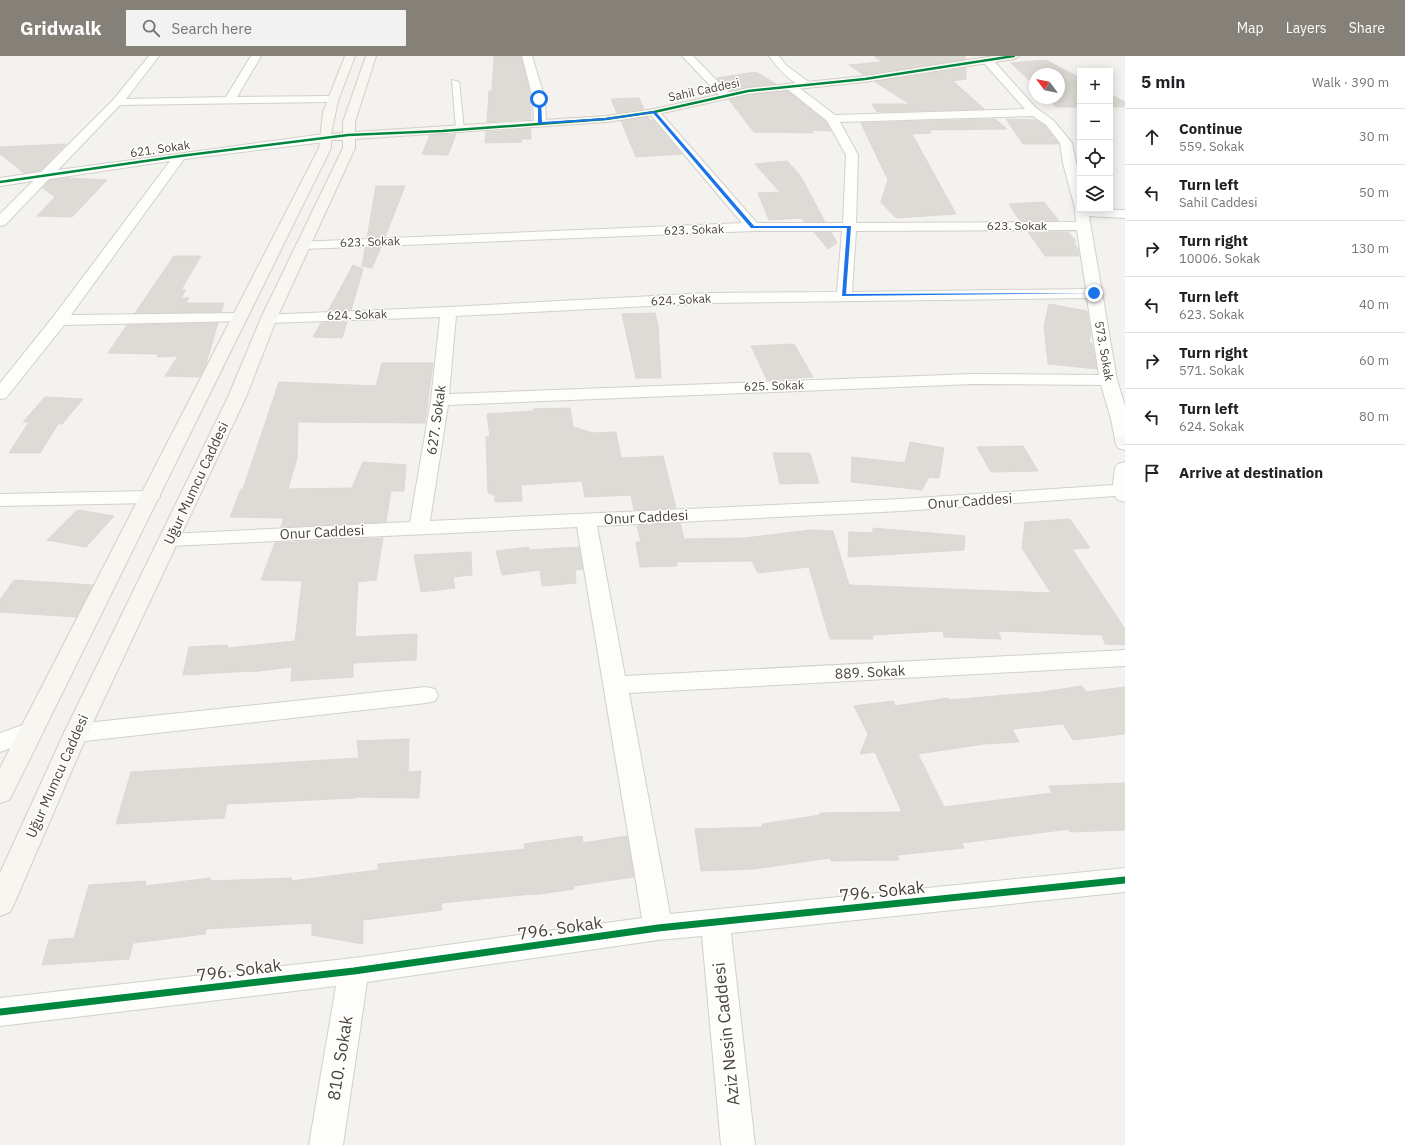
<!DOCTYPE html>
<meta charset="utf-8">
<style>
:root{--surface:#fff;--page:#f2f2f2;--text:#202124;--muted:#757577;--line:#e0e0e0;--accent:#868178}
body{margin:0;font-family:"IBM Plex Sans",sans-serif;background:var(--page);color:var(--text)}
.controls{position:absolute;right:12px;top:12px;display:grid;overflow:hidden;border-radius:0px;box-shadow:0 2px 10px #0003}
.controls button{width:36px;height:36px;display:grid;place-items:center;padding:0;border:0;border-bottom:1px solid var(--line);background:var(--surface);color:var(--text);font:20px sans-serif}
.compass{position:absolute;left:1029px;top:12px;width:36px;height:36px;border-radius:50%;background:var(--surface);box-shadow:0 2px 10px #0003;rotate:302deg}
.stop{position:absolute;width:12px;height:12px;margin:-9px;border:3px solid #1a73e8;border-radius:50%;background:#fff}
.stop.end{background:#1a73e8;border-color:#fff;box-shadow:0 1px 4px #0008}
.list{margin:0;padding:0;list-style:none}
h2{display:flex;justify-content:space-between;align-items:center;height:52px;margin:0;padding:0 16px;font-size:17px}
h2 small{font-size:13px;font-weight:400;color:var(--muted)}
.list li{display:grid;grid-template-columns:26px 1fr auto;gap:12px;align-items:center;box-sizing:border-box;height:56px;padding:0 16px;border-top:1px solid var(--line)}
.list b{display:block;font-size:15px;white-space:nowrap}
.list p{margin:0;font-size:13px;white-space:nowrap;color:var(--muted)}
.list em{font-size:13px;font-style:normal;color:var(--muted)}
.icon{flex:none;width:22px;height:22px;fill:none;stroke:currentColor;stroke-width:2;stroke-linecap:round;stroke-linejoin:round}
.map{position:relative;flex:none;width:1125px;height:1089px;overflow:hidden}
header{display:flex;align-items:center;gap:24px;box-sizing:border-box;height:56px;padding:0 20px;background:var(--accent);color:#fff}
header strong{font-size:19px}
nav{display:flex;gap:22px;margin-inline-start:auto;font-size:14px}
.search{width:280px;height:36px;background:var(--page);display:flex;align-items:center;gap:10px;box-sizing:border-box;padding:0 14px;border-radius:0px;color:var(--muted);font-size:15px}
main{display:flex}
aside{flex:1;background:var(--surface)}
.map>svg:first-child{display:block}
</style>
<header>
<strong>Gridwalk</strong>
<div class="search"><svg class="icon" aria-label="search" viewBox="0 0 24 24"><circle cx="10" cy="10" r="6"/><path d="M15 15l6 6"/></svg>Search here</div>
<nav><a>Map</a><a>Layers</a><a>Share</a></nav>
</header>
<main>
<div class="map">
<svg width="1125" height="1089" viewBox="0 0 1125 1089">
<rect width="100%" height="100%" fill="#f4f2ee"/>
<!-- building -->
<g fill="#dedbd6" stroke="#dcd9d4">
<polygon points="494,0 521,0 531,41 531,63 487,66 489,35 492,35"/>
<polygon points="874,0 965,0 965,3 864,19 849,9 882,6"/>
<polygon points="1046,4 1080,22 1080,51 1056,51 1047,42 1059,42 1059,18 1035,18 1035,30 1011,7"/>
<polygon points="966,12 966,23 953,25 984,53 877,56 872,48 910,48 875,26"/>
<polygon points="756,16 776,28 729,35 717,22"/>
<polygon points="788,35 826,66 831,75 812,74 813,77 754,76 729,44 748,39"/>
<polygon points="1110,38 1125,46 1125,51 1110,51"/>
<polygon points="639,42 644,53 617,57 611,43"/>
<polygon points="648,61 650,64 653,64 682,98 636,101 621,65"/>
<polygon points="995,63 1007,73 929,74 931,77 912,78 956,158 896,162 881,146 888,124 861,67"/>
<polygon points="1006,63 1036,64 1045,70 1059,88 1023,88"/>
<polygon points="531,73 531,83 521,83 522,86 485,87 486,76"/>
<polygon points="456,78 448,99 422,98 430,79"/>
<polygon points="66,88 40,115 24,117 0,98 0,91"/>
<polygon points="787,105 800,119 825,166 805,166 801,162 769,164 758,137 780,136 755,108"/>
<polygon points="68,122 107,124 72,161 37,160 55,141 43,132 50,124"/>
<polygon points="376,130 405,130 385,181 367,182"/>
<polygon points="1044,146 1059,165 1020,165 1009,148"/>
<polygon points="814,176 831,176 837,187 828,193"/>
<polygon points="1028,176 1068,176 1076,185 1073,185 1078,193 1079,200 1045,200"/>
<polygon points="381,191 372,212 362,210 365,192"/>
<polygon points="174,200 201,200 181,234 186,234 181,242 189,242 186,247 224,247 221,256 135,257"/>
<polygon points="353,209 363,213 351,254 328,255"/>
<polygon points="1049,248 1087,255 1091,277 1089,286 1092,287 1097,313 1048,308 1044,270"/>
<polygon points="655,257 658,269 661,322 636,322 622,258"/>
<polygon points="347,266 342,282 313,281 321,267"/>
<polygon points="218,267 205,311 199,321 165,320 178,300 157,301 158,298 108,297 127,269"/>
<polygon points="794,288 813,321 767,324 751,290"/>
<polygon points="382,307 433,307 425,367 298,366 297,402 288,433 352,432 363,406 406,409 404,435 391,435 386,466 281,471 284,462 230,461 241,433 243,433 279,326 376,330"/>
<polygon points="45,341 83,343 62,368 58,368 40,397 9,397 29,366 23,366"/>
<polygon points="570,352 573,371 593,377 616,376 621,402 663,400 676,452 634,454 631,439 585,441 582,425 521,429 522,445 495,446 495,439 488,437 486,381 490,381 487,358 534,355 533,353"/>
<polygon points="910,386 944,392 939,422 929,421 922,434 851,426 852,401 905,407"/>
<polygon points="1023,390 1038,415 991,416 977,391"/>
<polygon points="773,397 810,397 819,427 780,428"/>
<polygon points="77,454 114,460 86,491 47,484"/>
<polygon points="1070,463 1090,492 1072,493 1125,573 1125,589 1105,588 1102,579 998,575 1001,583 944,581 943,575 872,579 873,583 830,583 809,511 758,517 752,505 676,506 677,510 640,511 636,486 641,486 637,470 680,467 684,483 745,482 811,474 833,475 849,529 1051,537 1022,492 1025,466"/>
<polygon points="873,472 965,480 964,494 848,501 849,476 873,477"/>
<polygon points="383,482 376,524 358,526 355,581 417,578 416,604 353,607 353,621 291,625 292,611 250,616 250,615 183,619 189,591 227,589 228,592 295,585 302,525 261,524 275,487"/>
<polygon points="529,491 529,494 579,491 583,513 575,514 576,527 542,530 540,514 502,519 496,495"/>
<polygon points="471,496 472,519 453,521 455,532 421,536 414,499"/>
<polygon points="14,524 93,529 76,561 0,556 0,544"/>
<polygon points="1082,630 1086,636 1125,631 1125,678 1073,684 1063,668 1012,673 1019,686 984,688 918,698 944,751 1052,737 1049,730 1125,727 1125,774 1070,776 1069,773 962,787 964,792 897,799 899,804 831,805 830,802 754,813 701,815 695,773 763,771 762,768 820,759 820,757 902,756 875,696 860,698 868,678 854,650 893,645 895,650 948,642 949,644 1042,636"/>
<polygon points="409,683 408,716 421,715 419,742 355,741 355,742 227,748 224,762 116,768 131,716 359,702 357,685"/>
<polygon points="582,780 583,787 627,780 634,821 573,830 574,833 533,839 533,838 441,847 442,854 363,864 363,888 312,879 312,867 206,873 205,878 133,887 129,903 42,909 49,884 74,882 89,829 146,825 145,830 211,822 210,825 292,822 291,825 378,814 378,808 525,793 524,788"/>
</g>
<g fill="none" stroke-linecap="round" stroke-linejoin="round">
<defs>
<polygon id="lane" points="452,24 459,26 464,73 460,75 456,73"/>
<g id="street">
<polygon points="149,0 159,0 126,43 226,41 251,0 261,0 237,41 332,40 338,43 332,46 120,49 58,114 324,78 330,82 324,86 184,103 71,259 239,257 245,259 247,262 245,265 64,269 6,342 0,343 0,327 53,261 170,105 49,123 5,169 0,170 0,158 33,125 0,130 0,122 41,116 113,44"/>
<polygon points="522,0 532,0 545,43 546,67 544,69 540,70 534,67 533,43"/>
<polygon points="682,0 693,0 730,38 731,40 730,42 722,42"/>
<path d="M 769,0 L 779,0 L 787,10 L 809,26 L 810,28 L 809,30 C 796,34 776,10 769,0 Z"/>
<path d="M 988,2 L 992,3 L 1035,51 L 1054,65 L 1072,87 L 1080,125 L 1080,153 L 1125,154 L 1125,162 L 1089,160 L 1117,324 L 1125,350 L 1125,394 L 1118,392 L 1116,388 L 1111,363 L 1101,329 L 973,328 L 448,349 L 430,465 L 901,443 L 1113,429 L 1115,412 L 1118,408 L 1125,406 L 1125,446 L 1118,444 L 1115,440 L 901,455 L 597,470 L 625,620 L 1125,594 L 1125,610 L 629,637 L 670,858 L 1125,812 L 1125,836 L 731,877 L 755,1089 L 721,1089 L 702,880 L 658,884 L 367,926 L 343,1089 L 309,1089 L 336,930 L 0,970 L 0,942 L 354,902 L 642,862 L 577,471 L 170,490 L 163,488 L 160,484 L 163,480 L 170,478 L 410,466 L 431,344 L 440,261 L 269,267 L 263,265 L 261,262 L 263,259 L 448,251 L 709,237 L 837,236 L 842,175 L 753,175 L 303,193 L 298,192 L 296,189 L 298,186 L 742,167 L 650,58 L 648,56 L 654,53 L 658,54 L 757,167 L 843,167 L 846,99 L 827,65 L 786,32 L 785,30 L 786,28 L 794,28 L 835,59 L 1025,53 L 984,7 L 983,5 ZM 1033,60 L 1046,69 L 1060,87 L 1063,107 L 1075,152 L 1076,166 L 856,167 L 858,99 L 840,66 ZM 1077,174 L 1086,233 L 852,236 L 856,175 ZM 1087,242 L 1099,319 L 973,318 L 449,338 L 456,260 L 709,247 Z"/>
<polygon points="150,435 157,437 160,441 157,445 150,447 0,450 0,438"/>
<polygon points="426,631 435,633 438,639 435,645 426,647 76,686 67,683 64,677 67,671 76,668"/>
<polygon points="31,666 40,669 43,675 40,681 0,696 0,677"/>
</g>
<g id="secondary">
<polygon points="345,0 355,0 338,45 331,78 343,77 343,66 366,0 376,0 355,66 355,76 606,60 654,53 748,32 865,20 994,0 1019,0 1014,3 865,26 748,38 654,59 606,66 355,83 355,92 277,262 246,341 88,677 14,848 10,856 0,860 0,817 64,677 228,341 261,262 343,92 343,84 331,84 331,92 13,737 9,744 0,747 0,712 319,92 323,56"/>
<polygon points="1125,379 1125,391 1117,389 1115,385 1117,381"/>
</g>
</defs>
<!-- lane casing -->
<use href="#lane" stroke="#d2d0cb" stroke-width="2"/>
<!-- street casing -->
<use href="#street" stroke="#d2d0cb" stroke-width="2"/>
<!-- secondary casing -->
<use href="#secondary" stroke="#d3cfc5" stroke-width="2"/>
<!-- lane -->
<use href="#lane" fill="#fdfdfc" fill-rule="evenodd"/>
<!-- street -->
<use href="#street" fill="#fdfdfc" fill-rule="evenodd"/>
<!-- secondary -->
<use href="#secondary" fill="#f7f6f1" fill-rule="evenodd"/>
<defs>
<polyline id="cycleway-far1" points="0,126 180,100 348,79 442,75 606,63 654,56 748,35 865,23 1014,0"/>
<polyline id="cycleway" points="0,956 354,915 658,872 1125,824"/>
</defs>
<!-- cycleway-far1 casing -->
<use href="#cycleway-far1" stroke="#fff" stroke-width="4"/>
<!-- cycleway casing -->
<use href="#cycleway" stroke="#fff" stroke-width="10"/>
<!-- cycleway-far1 -->
<use href="#cycleway-far1" stroke="#00873e" stroke-width="2.5"/>
<!-- cycleway -->
<use href="#cycleway" stroke="#00873e" stroke-width="7"/>
</g>
<!-- route -->
<polygon fill="#1a73e8" points="539,42 541,43 542,66 606,62 655,55 754,170 851,170 846,238 1096,237 842,240 847,172 751,172 653,57 606,64 540,68 538,67 538,43"/>
<g text-anchor="middle" stroke-width="3" stroke-linejoin="round" paint-order="stroke">
<!-- far-street labels -->
<g font-size="12" fill="#4b4439" stroke="#fff">
<text transform="translate(704 34) rotate(-12)" y="4">Sahil Caddesi</text>
<text transform="translate(160 93) rotate(-8)" y="4">621. Sokak</text>
<text x="1017" y="174">623. Sokak</text>
<text transform="translate(694 174) rotate(-2)" y="4">623. Sokak</text>
<text transform="translate(370 186) rotate(-2)" y="4">623. Sokak</text>
<text transform="translate(681 244) rotate(-3)" y="4">624. Sokak</text>
<text transform="translate(357 259) rotate(-2)" y="4">624. Sokak</text>
<text transform="translate(1104 295) rotate(80)" y="4">573. Sokak</text>
<text transform="translate(774 330) rotate(-2)" y="4">625. Sokak</text>
</g>
<!-- street labels -->
<g font-size="14" fill="#4b4439" stroke="#fff">
<text transform="translate(436 364) rotate(-82)" y="5">627. Sokak</text>
<text transform="translate(196 427) rotate(-65)" y="5">Uğur Mumcu Caddesi</text>
<text transform="translate(970 445) rotate(-4)" y="5">Onur Caddesi</text>
<text transform="translate(646 461) rotate(-3)" y="5">Onur Caddesi</text>
<text transform="translate(322 476) rotate(-3)" y="5">Onur Caddesi</text>
<text transform="translate(870 616) rotate(-3)" y="5">889. Sokak</text>
<text transform="translate(57 720) rotate(-66)" y="5">Uğur Mumcu Caddesi</text>
</g>
<!-- near-street labels -->
<g font-size="17" fill="#4b4439" stroke="#fff">
<text transform="translate(882 835) rotate(-6)" y="6">796. Sokak</text>
<text transform="translate(560 872) rotate(-8)" y="6">796. Sokak</text>
<text transform="translate(239 914) rotate(-7)" y="6">796. Sokak</text>
<text transform="translate(726 978) rotate(-96)" y="6">Aziz Nesin Caddesi</text>
<text transform="translate(340 1002) rotate(-81)" y="6">810. Sokak</text>
</g>
</g>
</svg>
<div class="controls">
<button>+</button>
<button>−</button>
<button><svg class="icon" aria-label="locate" viewBox="0 0 24 24"><circle cx="12" cy="12" r="6"/><path d="M12 2v4M12 18v4M2 12h4M18 12h4"/></svg></button>
<button><svg class="icon" aria-label="layers" viewBox="0 0 24 24"><path d="M12 4l9 5-9 5-9-5zM3 14l9 5 9-5"/></svg></button>
</div>
<svg class="compass" viewBox="-18 -18 36 36"><path d="M0-13l5 13h-10z" fill="#e53935"/><path d="M0 13l5-13h-10z" fill="#757577"/></svg>
<div class="stop" style="left:539px;top:43px"></div>
<div class="stop end" style="left:1094px;top:237px"></div>
</div>
<aside>
<h2>5 min<small>Walk · 390 m</small></h2>
<ul class="list">
<li><svg class="icon" aria-label="ahead" viewBox="0 0 24 24"><path d="M12 20V5M6 11l6-6 6 6"/></svg><div><b>Continue</b><p>559. Sokak</p></div><em>30 m</em></li>
<li><svg class="icon" aria-label="left" viewBox="0 0 24 24"><path d="M17 20v-9H6M10 6l-5 5 5 5"/></svg><div><b>Turn left</b><p>Sahil Caddesi</p></div><em>50 m</em></li>
<li><svg class="icon" aria-label="right" viewBox="0 0 24 24"><path d="M7 20v-9h11M14 6l5 5-5 5"/></svg><div><b>Turn right</b><p>10006. Sokak</p></div><em>130 m</em></li>
<li><svg class="icon" aria-label="left" viewBox="0 0 24 24"><path d="M17 20v-9H6M10 6l-5 5 5 5"/></svg><div><b>Turn left</b><p>623. Sokak</p></div><em>40 m</em></li>
<li><svg class="icon" aria-label="right" viewBox="0 0 24 24"><path d="M7 20v-9h11M14 6l5 5-5 5"/></svg><div><b>Turn right</b><p>571. Sokak</p></div><em>60 m</em></li>
<li><svg class="icon" aria-label="left" viewBox="0 0 24 24"><path d="M17 20v-9H6M10 6l-5 5 5 5"/></svg><div><b>Turn left</b><p>624. Sokak</p></div><em>80 m</em></li>
<li><svg class="icon" aria-label="arrive" viewBox="0 0 24 24"><path d="M6 21V4h12l-3 4 3 4H6"/></svg><div><b>Arrive at destination</b></div></li>
</ul>
</aside>
</main>
